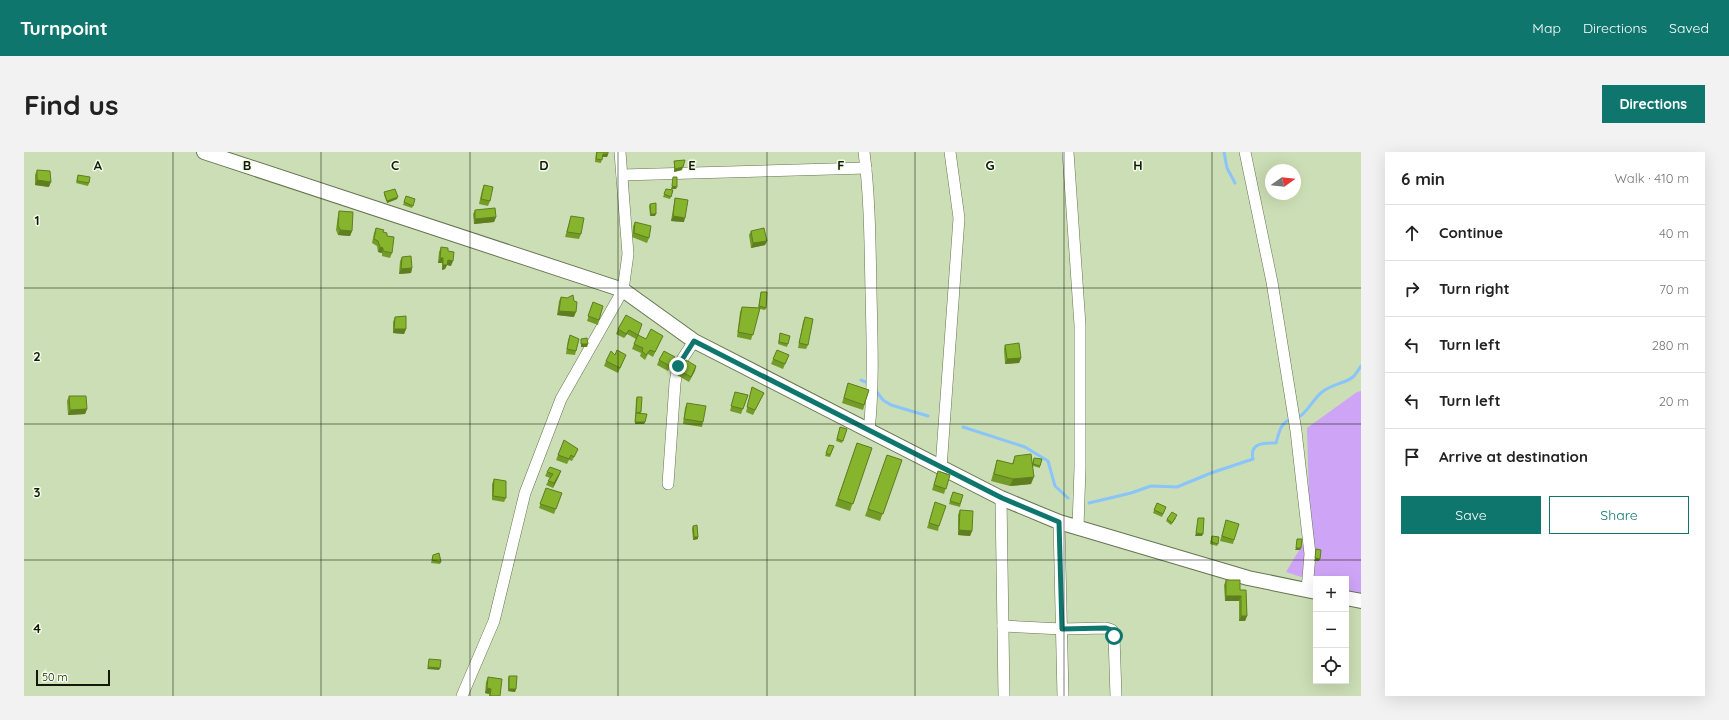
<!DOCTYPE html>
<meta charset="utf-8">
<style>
:root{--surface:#fff;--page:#f2f2f2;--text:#222;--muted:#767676;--line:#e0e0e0;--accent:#0f766e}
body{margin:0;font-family:Quicksand,sans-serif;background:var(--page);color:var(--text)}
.controls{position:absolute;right:12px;bottom:12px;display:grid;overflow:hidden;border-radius:0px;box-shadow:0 4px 16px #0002}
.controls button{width:36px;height:36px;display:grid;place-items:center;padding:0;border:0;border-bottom:1px solid var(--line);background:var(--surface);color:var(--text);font:20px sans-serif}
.compass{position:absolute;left:1241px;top:12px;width:36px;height:36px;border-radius:50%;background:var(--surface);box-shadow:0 4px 16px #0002;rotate:75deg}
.scale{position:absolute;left:12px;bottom:10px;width:74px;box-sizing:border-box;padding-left:4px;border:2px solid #13190a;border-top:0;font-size:11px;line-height:14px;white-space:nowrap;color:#13190a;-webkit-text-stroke:3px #f2fbe6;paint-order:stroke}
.stop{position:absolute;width:12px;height:12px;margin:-9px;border:3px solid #0f766e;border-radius:50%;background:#fff}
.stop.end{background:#0f766e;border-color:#fff;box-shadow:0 1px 4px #0008}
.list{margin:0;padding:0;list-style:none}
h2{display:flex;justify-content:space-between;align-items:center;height:52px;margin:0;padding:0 16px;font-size:17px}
h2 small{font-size:13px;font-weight:400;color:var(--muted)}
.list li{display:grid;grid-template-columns:26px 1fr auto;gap:12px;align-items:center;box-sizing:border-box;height:56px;padding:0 16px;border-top:1px solid var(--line)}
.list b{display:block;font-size:15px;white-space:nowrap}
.list em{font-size:13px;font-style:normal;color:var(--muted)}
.actions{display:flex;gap:8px;padding:12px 16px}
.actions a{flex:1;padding:9px 0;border:1px solid var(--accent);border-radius:0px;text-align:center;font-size:14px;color:var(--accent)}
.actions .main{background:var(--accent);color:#fff}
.icon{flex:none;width:22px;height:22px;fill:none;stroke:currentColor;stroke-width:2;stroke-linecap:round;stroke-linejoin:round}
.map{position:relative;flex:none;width:1337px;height:544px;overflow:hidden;border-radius:0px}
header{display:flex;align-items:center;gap:24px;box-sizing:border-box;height:56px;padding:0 20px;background:var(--accent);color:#fff}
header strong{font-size:19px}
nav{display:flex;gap:22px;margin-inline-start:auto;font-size:14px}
.intro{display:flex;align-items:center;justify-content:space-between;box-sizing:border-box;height:96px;padding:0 24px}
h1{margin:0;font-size:28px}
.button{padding:10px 18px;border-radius:0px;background:var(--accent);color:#fff;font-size:14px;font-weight:700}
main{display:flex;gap:24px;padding:0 24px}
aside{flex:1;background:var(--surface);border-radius:0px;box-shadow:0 4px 16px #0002}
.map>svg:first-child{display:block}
</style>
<header>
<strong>Turnpoint</strong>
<nav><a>Map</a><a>Directions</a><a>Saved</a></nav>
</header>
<div class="intro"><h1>Find us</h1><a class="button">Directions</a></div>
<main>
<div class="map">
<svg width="1337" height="544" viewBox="0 0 1337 544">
<rect width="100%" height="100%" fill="#ccdeb5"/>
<!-- green -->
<polygon fill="#cea4f7" points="1337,239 1337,444 1322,440 1322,427 1292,427 1292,430 1262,420 1286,380 1283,276 1333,240"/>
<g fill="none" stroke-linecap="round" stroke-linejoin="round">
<!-- stream -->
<g stroke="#89c5fb" stroke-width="3">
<polyline points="1200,0 1203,16 1211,31"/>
<polyline points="837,228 844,231"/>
<polyline points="852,239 859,248 867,253 904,264"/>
<path d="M 1272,267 C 1284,261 1288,248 1298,240 C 1308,232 1322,231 1329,225 C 1332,222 1335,217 1337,214"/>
<polyline points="939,275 1001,295 1024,309 1031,334 1044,346"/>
<path d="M 1065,351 L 1107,341 L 1127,334 L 1153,335 L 1187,321 L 1229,307 C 1225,290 1242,291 1252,291 C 1255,281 1256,271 1267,267"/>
</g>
<defs>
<g id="minor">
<path d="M 840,0 C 846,46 846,93 847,140 C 848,186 850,233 845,279"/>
<polyline points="1044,0 1056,173 1056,316 1054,375"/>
<polyline points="1221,0 1248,130 1272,279 1286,402 1283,438"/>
<polyline points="598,23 842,16"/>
<polyline points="917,316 935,66 926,0"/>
<polyline points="644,332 651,231 654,214 670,189"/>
<polyline points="977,346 980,544"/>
<polyline points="1035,370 1039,544"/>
<polyline points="979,474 1038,477 1082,476 1088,478 1090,484 1092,544"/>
<polyline points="438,544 470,469 501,341 537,247 599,138 604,102 596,0"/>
</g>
<g id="tertiary">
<polyline points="180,0 599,138 670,189 977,346 1035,370 1224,426 1292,440"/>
<polyline points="1322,446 1337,449"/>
</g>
</defs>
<!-- minor casing -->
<use href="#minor" stroke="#657550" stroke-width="12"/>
<!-- tertiary casing -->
<use href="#tertiary" stroke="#657550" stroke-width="16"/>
<!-- minor -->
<use href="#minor" stroke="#fff" stroke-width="11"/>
<!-- tertiary -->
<use href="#tertiary" stroke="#fff" stroke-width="14"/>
</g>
<!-- wall -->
<g fill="#739b27">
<polygon points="572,0 584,0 584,2 583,5 578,5 577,11 571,10"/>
<polygon points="650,9 658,18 650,20"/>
<polygon points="13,18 25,35 11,33 11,23"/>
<polygon points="54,23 65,31 64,34 52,31"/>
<polygon points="460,33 466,49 464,54 455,52 458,38"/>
<polygon points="642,37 649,38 646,47 639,45"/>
<polygon points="360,40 373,47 363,51 360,43"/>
<polygon points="382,44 391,47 388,56 379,53"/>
<polygon points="651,46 660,70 647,69 650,51"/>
<polygon points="626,52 631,64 626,64 625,54"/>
<polygon points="451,58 472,65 470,70 450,72 449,62"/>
<polygon points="315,59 328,79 326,84 314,83 312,78 314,63"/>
<polygon points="547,64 557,82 555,87 541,85"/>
<polygon points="611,70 625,86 623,91 608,85 609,74"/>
<polygon points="352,76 359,80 363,84 368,101 366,106 358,104 358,101 354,100 353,94 348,91 350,81"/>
<polygon points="727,79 743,89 741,93 727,96 725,83"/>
<polygon points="417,95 424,99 427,114 423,113 421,117 418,118 418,111 414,111 415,100"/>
<polygon points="378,105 388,116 387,121 375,122 376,109"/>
<polygon points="737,140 742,156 741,158 736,157 727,188 713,185 716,160 718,155 734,156"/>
<polygon points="537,145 550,165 533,163 535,149"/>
<polygon points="569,150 575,168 574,173 563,169"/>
<polygon points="602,163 614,183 622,187 637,188 629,205 624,202 621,208 616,204 617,201 608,197 612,187 603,182 600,186 592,182 594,177"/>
<polygon points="371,165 382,177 380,182 369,181 369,170"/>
<polygon points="781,165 784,193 782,197 774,196 779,170"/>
<polygon points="756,181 766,184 763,195 754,192"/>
<polygon points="546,183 552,199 551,203 542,202 544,188"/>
<polygon points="981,193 997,206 995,211 981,212 980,197"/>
<polygon points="753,198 765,203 759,217 747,212"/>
<polygon points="591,203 602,203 594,221 580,214 582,209"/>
<polygon points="651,205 644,219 633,213 635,208"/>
<polygon points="672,214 665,230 653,223 655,218"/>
<polygon points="824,231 845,238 839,258 818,251"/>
<polygon points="728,235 740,241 729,263 722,260"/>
<polygon points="711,240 724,243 717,262 706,259"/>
<polygon points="45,244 63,257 61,262 44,263 43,249"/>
<polygon points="613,245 617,260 616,261 621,270 620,272 611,272 612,247"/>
<polygon points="663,251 679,270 678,275 659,272 661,256"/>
<polygon points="816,275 823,277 818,291 812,289"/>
<polygon points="540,288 554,297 548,309 545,308 543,312 532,308"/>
<polygon points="833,291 848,296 826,359 811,354"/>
<polygon points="805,293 810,294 806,305 801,304"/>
<polygon points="863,303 878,308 856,369 841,364"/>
<polygon points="991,304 1008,312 1010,306 1016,314 1016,316 1009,314 1007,332 986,334 967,329 973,308 988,312"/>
<polygon points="537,319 535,324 529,336 522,333 526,326 521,324 523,320"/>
<polygon points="914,319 926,323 920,342 908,338"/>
<polygon points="470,327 482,346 480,350 468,348 468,332"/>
<polygon points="522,336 538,341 530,362 515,356"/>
<polygon points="929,340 939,343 936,355 925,352"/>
<polygon points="911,350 915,374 914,379 903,376"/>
<polygon points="1133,351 1142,355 1138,365 1129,361"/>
<polygon points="936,358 948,379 946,384 934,383 934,363"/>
<polygon points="1152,366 1147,373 1142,369 1143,367"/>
<polygon points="1202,368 1210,388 1209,392 1196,389"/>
<polygon points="669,374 674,385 674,387 669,388 668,377"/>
<polygon points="1188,384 1194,392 1193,394 1186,392"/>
<polygon points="409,403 417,410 416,412 407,411"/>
<polygon points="1202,428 1216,438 1223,464 1221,469 1215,469 1215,449 1201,449 1200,433"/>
<polygon points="485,524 492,537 491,540 484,539 484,526"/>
<polygon points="464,525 476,544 465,544 465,542 461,541 462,530"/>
</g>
<!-- shaded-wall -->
<g fill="#5e7e20">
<polygon points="579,2 584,2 583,5 578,5"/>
<polygon points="659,15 658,18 650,20 651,17"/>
<polygon points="13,28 27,30 25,35 11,33"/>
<polygon points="648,34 653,35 652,37 647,37"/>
<polygon points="374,45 373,47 363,51 363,49"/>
<polygon points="627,62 632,62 631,64 626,64"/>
<polygon points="649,64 661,66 660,70 647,69"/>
<polygon points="472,65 470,70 450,72 451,67"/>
<polygon points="316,78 328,79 326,84 314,83"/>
<polygon points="743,89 741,93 727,96 729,91"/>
<polygon points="356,95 359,96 358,101 354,100"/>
<polygon points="416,106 419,106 418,111 414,111"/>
<polygon points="424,108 429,109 427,114 423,113 421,117 418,118 419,113"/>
<polygon points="388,116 387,121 375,122 377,117"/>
<polygon points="535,159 552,160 550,165 533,163"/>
<polygon points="370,177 382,177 380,182 369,181"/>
<polygon points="605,178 603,182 600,186 602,182"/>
<polygon points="557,192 564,192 563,195 557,195"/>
<polygon points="997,206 995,211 981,212 983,207"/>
<polygon points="672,214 671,219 665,230 667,225"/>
<polygon points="63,257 61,262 44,263 46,258"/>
<polygon points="611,270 621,270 620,272 611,272"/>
<polygon points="537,319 535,324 529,336 530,331"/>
<polygon points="1010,325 1007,332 986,334 989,327"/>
<polygon points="935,378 948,379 946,384 934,383"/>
<polygon points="1172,381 1179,382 1178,384 1171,384"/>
<polygon points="670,385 674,385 674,387 669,388"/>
<polygon points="1272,396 1277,396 1276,398 1271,398"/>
<polygon points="1291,406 1296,407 1295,409 1290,409"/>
<polygon points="1202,444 1217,444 1215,449 1201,449"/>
<polygon points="1217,464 1223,464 1221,469 1215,469"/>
<polygon points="404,515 416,516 415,518 403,517"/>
<polygon points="463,536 467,537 465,542 461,541"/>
<polygon points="485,537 492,537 491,540 484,539"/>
</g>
<!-- building -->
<g fill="#86b42d" stroke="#5e7e20">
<polygon points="573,0 584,0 584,2 579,2 578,8 572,7"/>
<polygon points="661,8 659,15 651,17 650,9"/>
<polygon points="13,18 26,19 27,30 13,28"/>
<polygon points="54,23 66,25 65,31 53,29"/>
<polygon points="649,25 653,25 653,35 648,34"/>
<polygon points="460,33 469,35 466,49 457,47"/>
<polygon points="371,37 374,45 363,49 360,40"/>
<polygon points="642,37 649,38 647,45 640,42"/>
<polygon points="382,44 391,47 389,54 380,50"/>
<polygon points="651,46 664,48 661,66 649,64"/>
<polygon points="632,51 632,62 627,62 626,52"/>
<polygon points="471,56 472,65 451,67 451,58"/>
<polygon points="315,59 329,60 328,79 316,78 314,73"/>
<polygon points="547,64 560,66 557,82 543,80"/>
<polygon points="611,70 627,74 625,86 610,81"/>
<polygon points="352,76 360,78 359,80 363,81 363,84 370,85 368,101 359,99 359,96 356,95 354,89 350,87"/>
<polygon points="740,76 743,89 729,91 727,79"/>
<polygon points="417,95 424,96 424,99 430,100 429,109 424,108 423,113 419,113 419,106 416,106"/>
<polygon points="387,104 388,116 377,117 378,105"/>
<polygon points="737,140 743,140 742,156 735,154"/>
<polygon points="549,143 550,149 553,150 552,160 535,159 537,145 543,146"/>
<polygon points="569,150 579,154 575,168 564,164"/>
<polygon points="718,155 736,156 729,183 714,180"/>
<polygon points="602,163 618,172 614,183 605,178 602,182 594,177"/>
<polygon points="382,164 382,177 370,177 371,165"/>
<polygon points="781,165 789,167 784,193 775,191"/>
<polygon points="627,177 639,184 631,200 626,198 622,203 618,199 619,196 610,192 614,183 622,187"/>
<polygon points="756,181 766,184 764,192 755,190"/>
<polygon points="546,183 555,187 552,199 543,197"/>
<polygon points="563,186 564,192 557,192 557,187"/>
<polygon points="995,191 997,206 983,207 981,193"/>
<polygon points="593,198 602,203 596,216 582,209 587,199 591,203"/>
<polygon points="753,198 765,203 761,212 749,207"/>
<polygon points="640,199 651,205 646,214 635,208"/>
<polygon points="662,208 672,214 667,225 655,218"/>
<polygon points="824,231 845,238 840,253 820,246"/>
<polygon points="728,235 740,241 731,258 723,255"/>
<polygon points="711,240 724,243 719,257 707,254"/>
<polygon points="45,244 62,244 63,257 46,258"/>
<polygon points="613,245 618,245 617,260 612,261"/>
<polygon points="663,251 682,254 679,270 660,267"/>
<polygon points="612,261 623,262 621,270 611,270"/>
<polygon points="816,275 823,277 819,289 813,287"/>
<polygon points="540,288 554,297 550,305 547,303 545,307 534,303"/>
<polygon points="833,291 848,296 829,352 814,347"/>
<polygon points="805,293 810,294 806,303 802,301"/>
<polygon points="1007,302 1010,325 989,327 970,322 973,308 989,312 991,304"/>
<polygon points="863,303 878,308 859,362 844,357"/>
<polygon points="1010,306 1018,307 1016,314 1009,312"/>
<polygon points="526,315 537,319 530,331 524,329 529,322 523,320"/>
<polygon points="914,319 926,323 922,337 910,333"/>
<polygon points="470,327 482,329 482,346 469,344"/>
<polygon points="522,336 538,341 532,357 516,352"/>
<polygon points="929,340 939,343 936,352 926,349"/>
<polygon points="911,350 922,354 915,374 905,371"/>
<polygon points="1133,351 1142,355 1139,362 1130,358"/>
<polygon points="936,358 949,359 948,379 935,378"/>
<polygon points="1148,360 1153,363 1148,371 1143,367"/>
<polygon points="1174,366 1180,366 1179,382 1172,381"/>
<polygon points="1202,368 1215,372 1210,388 1198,384"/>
<polygon points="673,373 674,385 670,385 669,374"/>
<polygon points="1188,384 1195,385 1194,392 1187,390"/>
<polygon points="1273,387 1278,387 1277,396 1272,396"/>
<polygon points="1292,397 1297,398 1296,407 1291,406"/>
<polygon points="415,401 417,410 408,408 409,403"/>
<polygon points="1202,428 1216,428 1216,438 1222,438 1223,464 1217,464 1217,444 1202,444"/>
<polygon points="405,507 417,508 416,516 404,515"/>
<polygon points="485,524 493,524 492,537 485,537"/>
<polygon points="464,525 478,527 476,544 466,544 467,537 463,536"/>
</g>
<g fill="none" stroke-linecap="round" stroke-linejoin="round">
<!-- route -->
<polyline stroke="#0f766e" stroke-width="5" points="654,214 670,189 978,346 1035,370 1038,477 1082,476 1088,478 1090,484"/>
</g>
<!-- grid -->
<path fill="none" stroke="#13190a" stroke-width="1" stroke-opacity="0.55" d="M 149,0 L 149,544M 297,0 L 297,544M 446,0 L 446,544M 594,0 L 594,544M 743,0 L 743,544M 891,0 L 891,544M 1040,0 L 1040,544M 1188,0 L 1188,544M 0,136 L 1337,136M 0,272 L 1337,272M 0,408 L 1337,408"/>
<g font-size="13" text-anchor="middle" font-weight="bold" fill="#13190a" stroke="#f2fbe6" stroke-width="3" stroke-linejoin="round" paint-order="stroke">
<text x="74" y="18">A</text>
<text x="223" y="18">B</text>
<text x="371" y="18">C</text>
<text x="520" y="18">D</text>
<text x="668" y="18">E</text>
<text x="817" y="18">F</text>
<text x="966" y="18">G</text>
<text x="1114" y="18">H</text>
<text x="13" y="73">1</text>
<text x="13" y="209">2</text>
<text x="13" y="345">3</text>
<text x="13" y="481">4</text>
</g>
</svg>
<div class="controls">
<button>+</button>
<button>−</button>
<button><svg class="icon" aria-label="locate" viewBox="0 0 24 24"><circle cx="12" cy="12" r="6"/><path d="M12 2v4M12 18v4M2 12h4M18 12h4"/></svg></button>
</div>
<svg class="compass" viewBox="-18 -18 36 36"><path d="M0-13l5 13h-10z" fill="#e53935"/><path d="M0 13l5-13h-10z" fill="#767676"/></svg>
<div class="scale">50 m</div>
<div class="stop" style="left:1090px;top:484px"></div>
<div class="stop end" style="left:654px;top:214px"></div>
</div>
<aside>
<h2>6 min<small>Walk · 410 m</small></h2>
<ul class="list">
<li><svg class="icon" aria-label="ahead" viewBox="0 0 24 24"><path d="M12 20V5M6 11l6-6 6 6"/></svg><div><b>Continue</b></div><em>40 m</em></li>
<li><svg class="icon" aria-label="right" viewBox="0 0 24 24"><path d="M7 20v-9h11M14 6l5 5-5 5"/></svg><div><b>Turn right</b></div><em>70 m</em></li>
<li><svg class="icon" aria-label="left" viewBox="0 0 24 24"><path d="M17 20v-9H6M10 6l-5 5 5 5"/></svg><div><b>Turn left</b></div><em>280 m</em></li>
<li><svg class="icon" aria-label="left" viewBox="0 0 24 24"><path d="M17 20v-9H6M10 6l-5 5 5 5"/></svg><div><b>Turn left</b></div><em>20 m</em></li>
<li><svg class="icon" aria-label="arrive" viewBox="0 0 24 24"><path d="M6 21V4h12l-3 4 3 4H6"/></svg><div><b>Arrive at destination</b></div></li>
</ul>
<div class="actions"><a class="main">Save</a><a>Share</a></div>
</aside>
</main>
